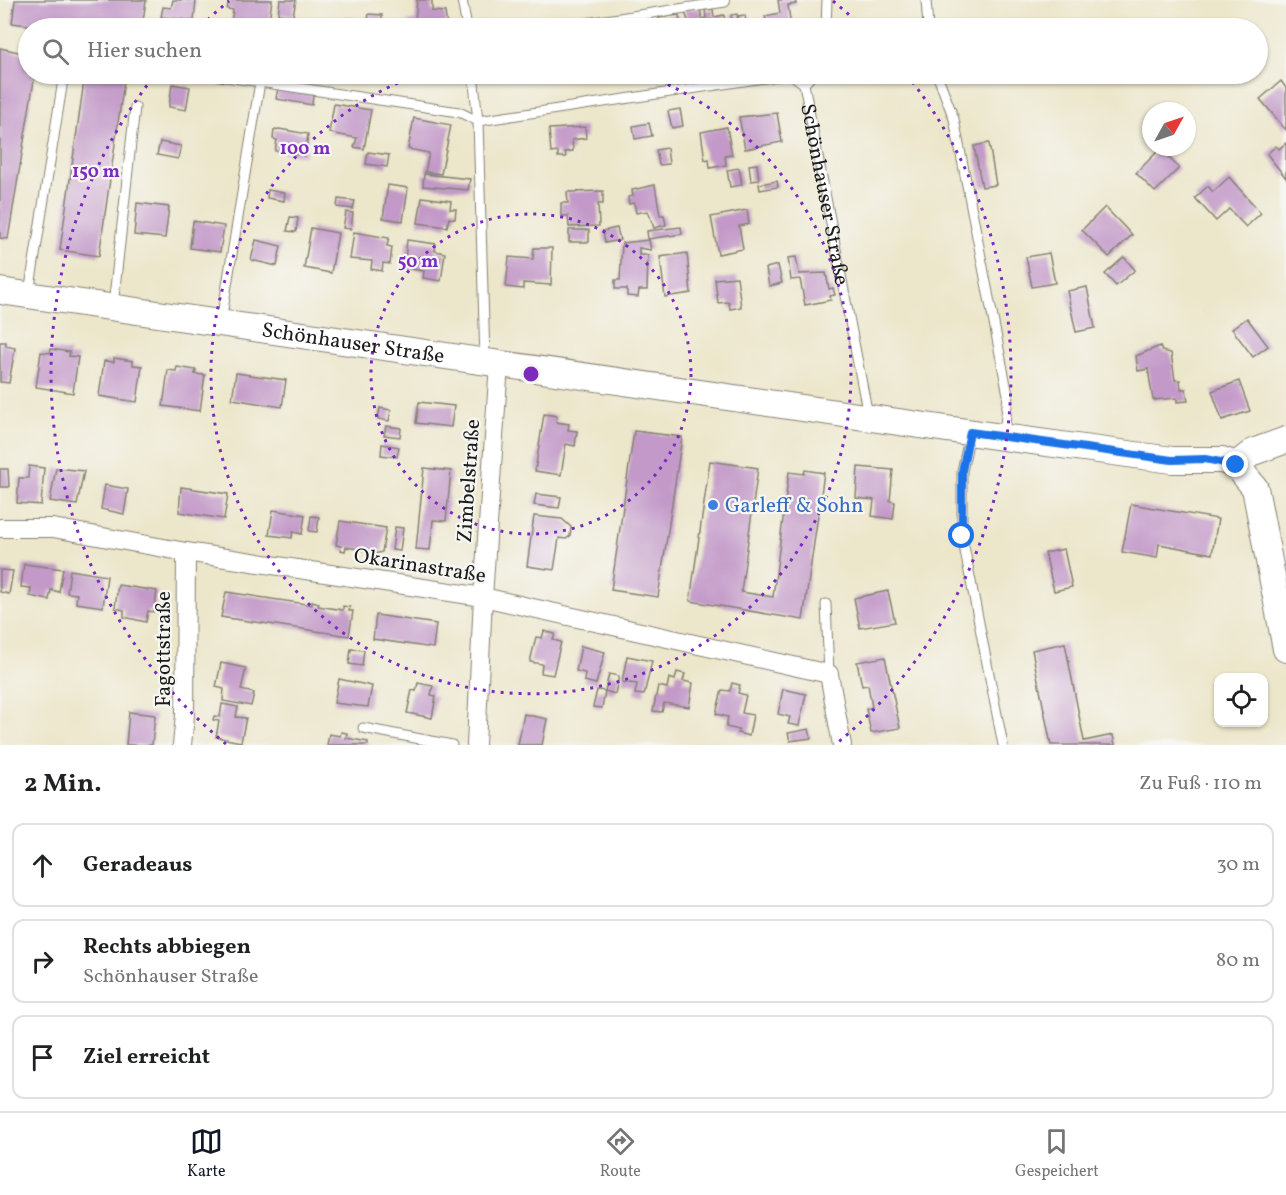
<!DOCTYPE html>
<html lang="de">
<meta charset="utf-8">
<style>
:root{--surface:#fff;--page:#f2f2f2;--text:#202124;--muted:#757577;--line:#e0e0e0;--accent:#111827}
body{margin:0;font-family:Vollkorn,serif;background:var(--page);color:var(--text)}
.controls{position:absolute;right:18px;bottom:18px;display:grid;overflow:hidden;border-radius:12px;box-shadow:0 2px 4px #0004}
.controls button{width:54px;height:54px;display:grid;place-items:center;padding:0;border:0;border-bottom:2px solid var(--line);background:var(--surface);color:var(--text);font:30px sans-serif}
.compass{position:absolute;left:1142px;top:102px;width:54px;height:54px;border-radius:50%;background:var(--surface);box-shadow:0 2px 4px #0004;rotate:50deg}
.stop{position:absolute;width:18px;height:18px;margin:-14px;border:4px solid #1a73e8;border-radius:50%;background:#fff}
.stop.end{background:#1a73e8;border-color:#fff;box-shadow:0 2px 6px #0008}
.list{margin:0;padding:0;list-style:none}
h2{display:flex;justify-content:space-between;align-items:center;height:78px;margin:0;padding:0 24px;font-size:26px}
h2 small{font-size:20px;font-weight:400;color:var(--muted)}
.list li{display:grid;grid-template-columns:39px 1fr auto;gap:18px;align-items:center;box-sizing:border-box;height:84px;margin:0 12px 12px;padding:0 12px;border:2px solid var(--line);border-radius:12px}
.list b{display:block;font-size:22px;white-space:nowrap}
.list p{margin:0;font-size:20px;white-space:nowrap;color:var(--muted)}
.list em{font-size:20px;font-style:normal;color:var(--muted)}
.icon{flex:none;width:33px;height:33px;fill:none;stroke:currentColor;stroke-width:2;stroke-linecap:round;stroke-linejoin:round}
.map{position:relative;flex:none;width:1286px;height:745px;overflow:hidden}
.search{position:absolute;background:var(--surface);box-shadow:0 2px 4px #0004;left:18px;right:18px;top:18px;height:66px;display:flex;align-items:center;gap:15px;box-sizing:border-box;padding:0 21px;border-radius:33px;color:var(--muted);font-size:22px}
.sheet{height:366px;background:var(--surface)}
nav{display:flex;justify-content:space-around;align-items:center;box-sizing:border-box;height:84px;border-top:2px solid var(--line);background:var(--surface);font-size:16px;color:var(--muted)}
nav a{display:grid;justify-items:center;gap:3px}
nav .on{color:var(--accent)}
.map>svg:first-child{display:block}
</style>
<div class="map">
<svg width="1286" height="745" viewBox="0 0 1286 745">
<rect width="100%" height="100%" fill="#f6f6f2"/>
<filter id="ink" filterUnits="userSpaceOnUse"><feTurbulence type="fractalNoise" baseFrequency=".0167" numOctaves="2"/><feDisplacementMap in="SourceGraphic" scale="12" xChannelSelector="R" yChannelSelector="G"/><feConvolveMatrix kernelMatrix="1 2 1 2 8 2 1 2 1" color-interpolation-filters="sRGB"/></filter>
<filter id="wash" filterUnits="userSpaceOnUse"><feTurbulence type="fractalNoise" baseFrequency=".008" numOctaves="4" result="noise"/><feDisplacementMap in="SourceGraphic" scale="24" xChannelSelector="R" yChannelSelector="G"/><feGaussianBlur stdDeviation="1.35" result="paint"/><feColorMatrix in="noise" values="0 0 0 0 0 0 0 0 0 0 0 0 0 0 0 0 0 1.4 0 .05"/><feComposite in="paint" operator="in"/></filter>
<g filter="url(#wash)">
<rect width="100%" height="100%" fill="#ece6ca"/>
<g id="blocks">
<!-- building -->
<g fill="#c299c8">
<polygon points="15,0 146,0 142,28 52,28 12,23"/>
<polygon points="173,0 196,0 194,21 161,17 163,7 171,8"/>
<polygon points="229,0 272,0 268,28 230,28 233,10 227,9"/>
<polygon points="280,0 296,0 293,16 278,14"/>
<polygon points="417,0 432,0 432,11 445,12 447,28 407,28 407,22 415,21"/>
<polygon points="778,0 795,0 796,4 788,5 791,27 768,28 765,16 780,13"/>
<polygon points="700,8 702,19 706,18 705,10 713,9 714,17 724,15 726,28 691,28 684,10"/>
<polygon points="369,14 382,15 382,28 348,28 349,18 368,20"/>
<polygon points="737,14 739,27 733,28 731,15"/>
<polygon points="679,15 681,28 660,28 659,18"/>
<polygon points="745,15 747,28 740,28 738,16"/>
<polygon points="277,21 301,25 301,28 275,28"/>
<polygon points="0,48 28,54 28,74 35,74 8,239 0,238"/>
<polygon points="85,74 125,74 99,256 60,250"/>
<polygon points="407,74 417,74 416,83 406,82"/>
<polygon points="699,74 715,74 716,79 700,81"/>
<polygon points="981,74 997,74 998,77 983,80"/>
<polygon points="1281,81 1286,88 1286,130 1260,99"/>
<polygon points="172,84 190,87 186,110 169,107"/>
<polygon points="278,88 313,95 312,105 276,99"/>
<polygon points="334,104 371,110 364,149 354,147 357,138 329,133"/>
<polygon points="680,109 683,126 672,128 668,111"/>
<polygon points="777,113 782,142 745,149 739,117"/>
<polygon points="414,118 451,125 441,174 425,172 429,153 408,149"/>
<polygon points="649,123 652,136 635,139 633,126"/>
<polygon points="585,127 586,138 572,140 573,151 565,152 566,157 558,157 558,152 551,153 549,129"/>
<polygon points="727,127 732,155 725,156 726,165 710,168 709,159 705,160 701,132"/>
<polygon points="279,129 308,134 305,156 275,151 277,140 273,139 274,130"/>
<polygon points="160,142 181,146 178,159 157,155"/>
<polygon points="989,143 996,185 982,187 974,146"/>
<polygon points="1286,143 1286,178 1267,154 1276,146 1279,149"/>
<polygon points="667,148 669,164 659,165 656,150"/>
<polygon points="1160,149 1179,168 1155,192 1136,173"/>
<polygon points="368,152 389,155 387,167 366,164"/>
<polygon points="757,164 759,180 751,181 749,165"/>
<polygon points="739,168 742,185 730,187 727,170"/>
<polygon points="424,174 470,179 468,190 423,186"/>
<polygon points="1229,177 1261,213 1246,227 1229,209 1216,221 1195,198 1208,186 1213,192"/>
<polygon points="777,181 778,187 760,190 759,184"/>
<polygon points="388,185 408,188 403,221 383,218"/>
<polygon points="655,185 660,215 664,215 666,225 654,228 648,211 636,213 634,203 629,204 628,197 633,196 632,190"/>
<polygon points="268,190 285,193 284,201 267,198"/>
<polygon points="603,191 603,204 598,204 599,226 569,227 568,216 561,216 561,203 568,203 567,192"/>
<polygon points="422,197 451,201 450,209 456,209 455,219 449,218 447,227 418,223"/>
<polygon points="338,199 355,201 353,209 337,207"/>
<polygon points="137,203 169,207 165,238 134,235"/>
<polygon points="1105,207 1132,235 1109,257 1082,230"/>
<polygon points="747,210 749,224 739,226 743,249 718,254 711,217"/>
<polygon points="346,212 353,213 351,229 343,228"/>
<polygon points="290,217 298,218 296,232 287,231"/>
<polygon points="193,221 224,226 220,252 190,248"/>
<polygon points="681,227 682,234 648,239 647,231"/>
<polygon points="311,228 338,233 331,273 304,268"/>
<polygon points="617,228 620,240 605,243 603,231"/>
<rect x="569" y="230" width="20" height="12"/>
<polygon points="354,232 389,238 387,246 392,247 390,264 383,263 382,271 371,269 372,261 350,259"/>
<polygon points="256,240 281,246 277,266 251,260"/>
<polygon points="407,240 436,244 435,251 445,253 441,281 423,278 424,271 404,268"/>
<polygon points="649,240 651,250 639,248 639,255 648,255 647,290 639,290 638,297 627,296 627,289 615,289 615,280 620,280 622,243"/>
<polygon points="534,248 552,248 551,285 523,283 523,289 506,287 509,257 533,259"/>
<polygon points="687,253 691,293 665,297 660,257"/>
<polygon points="1049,253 1055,283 1032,287 1026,257"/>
<polygon points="796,257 799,274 826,273 829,289 833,288 835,295 830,296 831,300 805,305 800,279 791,280 788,258"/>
<polygon points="1124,257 1135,270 1116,286 1105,274"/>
<polygon points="778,265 782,283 769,286 766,268"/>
<polygon points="737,277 741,307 730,309 729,302 718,303 715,279"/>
<polygon points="1087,287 1095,328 1076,332 1067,291"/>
<polygon points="1247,318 1268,346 1253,357 1232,329"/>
<polygon points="0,342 6,342 6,346 15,348 9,383 0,382"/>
<polygon points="1160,346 1162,351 1171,353 1175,380 1180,380 1181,389 1186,389 1188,401 1177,402 1177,398 1153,400 1148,369 1138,371 1136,356"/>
<polygon points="51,349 70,352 69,356 78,357 73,393 36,387 41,352 50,353"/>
<polygon points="114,358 133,361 133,365 142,366 137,402 99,396 104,361 114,362"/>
<polygon points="177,367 196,370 195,374 205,375 200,411 163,406 168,370 176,371"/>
<polygon points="236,373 286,380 282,407 232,399"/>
<polygon points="1239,381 1250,411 1222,420 1212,391"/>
<polygon points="419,402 454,406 451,427 416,423"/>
<polygon points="380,408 391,410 389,421 378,419"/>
<polygon points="544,414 557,416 556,422 569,424 568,430 577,431 575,446 566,444 561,475 535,471"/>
<polygon points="386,426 401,428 400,437 384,435"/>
<polygon points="634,431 682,437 658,597 611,590"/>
<polygon points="382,444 399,447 397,457 381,455"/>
<polygon points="710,461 758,468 741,592 773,597 789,472 804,474 805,470 824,473 803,620 690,601"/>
<polygon points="29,466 44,468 41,505 17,503 19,478 28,478"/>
<polygon points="858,467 893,470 890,501 895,502 893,519 872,516 874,500 856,498"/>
<polygon points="56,468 84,471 77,505 50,501"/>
<polygon points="424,468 451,471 446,521 433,520 430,550 416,549"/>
<polygon points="0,469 8,469 9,487 0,487"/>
<polygon points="105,485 128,489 124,514 101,509"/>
<polygon points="181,487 228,494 224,519 179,512"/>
<polygon points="536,494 561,497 559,508 534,505"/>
<polygon points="1131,504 1218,519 1212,554 1159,544 1157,558 1122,552"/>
<polygon points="273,510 305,515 302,534 293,532 292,538 269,535"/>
<polygon points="311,516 319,517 317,532 309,531"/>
<polygon points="534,516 562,519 571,527 570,536 566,539 559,538 554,570 527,566"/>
<polygon points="340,521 386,528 382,552 371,555 371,551 346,547 345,551 340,550 341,546 336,545"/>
<polygon points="395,527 403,528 400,551 392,550"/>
<polygon points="1064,549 1072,587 1054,591 1045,553"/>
<polygon points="24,564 63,569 59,592 51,590 49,600 30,596 31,588 21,587"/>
<polygon points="0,570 13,571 9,594 0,592"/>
<polygon points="70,570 107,576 103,607 76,603 77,594 67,593"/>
<polygon points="118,585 157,591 154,612 148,611 146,622 124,617 124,610 115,608"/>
<polygon points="888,591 895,622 860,628 854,598"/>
<polygon points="226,592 312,605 312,601 319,603 318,606 343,610 343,606 350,607 349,611 353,611 349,636 221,617"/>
<polygon points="376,615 436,624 433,648 373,639"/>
<polygon points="544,631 555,634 553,640 561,642 553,675 541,673 542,664 530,662 536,637 542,638"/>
<polygon points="1065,643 1084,741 1113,735 1115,745 1051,745 1032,650"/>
<polygon points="581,646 605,652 596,684 584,681 585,673 576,671"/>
<polygon points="351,649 364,650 362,666 349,664"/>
<polygon points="627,656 652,661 644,695 635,694 637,684 622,682"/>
<polygon points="885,657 900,728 871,733 866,709 872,707 868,685 862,686 857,662"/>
<polygon points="221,663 246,668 241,690 254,693 251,706 223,701 224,689 216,687"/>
<polygon points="677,672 685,674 683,681 693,683 689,707 664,703 662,712 653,711 658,686 667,688 669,678 675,680"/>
<polygon points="609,674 619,676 615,694 605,691 602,708 593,707 597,690 605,691"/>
<polygon points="339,679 372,686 368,707 334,703"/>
<polygon points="418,683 433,686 431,695 436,696 432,718 407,713 412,690 416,691"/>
<polygon points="732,683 740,685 738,693 746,695 742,713 753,715 749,736 738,733 739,730 726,727 728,717 716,714 722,690 730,691"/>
<polygon points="783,689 806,694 799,726 788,724 790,717 778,714"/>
<polygon points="222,704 238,707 236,717 246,718 241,742 216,737 219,721 213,720 214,716 220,717"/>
<polygon points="129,712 155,715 152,745 126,745"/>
<polygon points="524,714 547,719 542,745 518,745"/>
<polygon points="809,729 811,738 790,741 788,733"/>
<polygon points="341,732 347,733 346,738 368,742 368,745 327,745 329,734 340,736"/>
</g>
</g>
</g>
<g filter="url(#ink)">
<use href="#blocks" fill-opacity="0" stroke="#848173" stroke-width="1.5"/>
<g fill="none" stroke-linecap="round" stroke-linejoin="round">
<defs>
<g id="lane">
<polyline points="462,0 467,28"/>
<polyline points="926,0 928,28"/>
<polyline points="553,28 725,2"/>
<polyline points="826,28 827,0"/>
<path id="s1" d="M 206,74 L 459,112 L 478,121 L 791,74 L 804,84 L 868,415"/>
<polyline points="473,74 478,121 485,360"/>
<polyline points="937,74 954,119 1008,395 1004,435"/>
<polyline points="804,84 813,74"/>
<polyline points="29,293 64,74"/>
<polyline points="113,306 135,107"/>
<polyline points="221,322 260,82"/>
<polyline points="970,434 962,471 962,536 1003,745"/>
<polyline points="826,604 829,674"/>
<polyline points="363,728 452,745"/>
</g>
<g id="street">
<polyline points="0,528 53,528 186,552 483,597 829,674 842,745"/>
<polyline points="182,745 185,715 186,552"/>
<polyline points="476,745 483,597 499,364"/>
</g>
<g id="secondary">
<path id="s2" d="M 0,291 L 988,435 L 1172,460 L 1222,460 L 1236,465 L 1255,488 L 1286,649"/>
<polyline points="1236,465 1253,452 1286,440"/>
</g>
</defs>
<!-- lane casing -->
<use href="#lane" stroke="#848173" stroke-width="11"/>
<!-- street casing -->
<use href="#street" stroke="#848173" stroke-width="20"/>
<!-- secondary casing -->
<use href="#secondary" stroke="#848173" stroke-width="28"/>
<!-- lane -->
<use href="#lane" stroke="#fff" stroke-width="9"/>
<!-- street -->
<use href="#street" stroke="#fff" stroke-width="18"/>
<!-- secondary -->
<use href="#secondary" stroke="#fff" stroke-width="26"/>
</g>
</g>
<g fill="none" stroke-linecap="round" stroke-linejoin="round" filter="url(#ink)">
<!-- route -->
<polyline stroke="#1a73e8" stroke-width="8" points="962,536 962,471 970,432 1172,460 1205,459 1236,465"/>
</g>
<!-- distance rings -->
<g fill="none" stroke="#7b2cbf" stroke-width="3" stroke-dasharray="3 6">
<circle cx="531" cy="374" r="160"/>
<path d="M643 74A320 320 0 1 1 419 74"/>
<path d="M226 744A480 480 0 0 1 155 75M201 26A480 480 0 0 1 229 1M833 1A480 480 0 0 1 861 26M907 75A480 480 0 0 1 836 744"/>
</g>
<!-- markers -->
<circle fill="#3f7fe0" stroke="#f6f6f2" stroke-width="2" cx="713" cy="505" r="6"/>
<g text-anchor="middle" stroke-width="4.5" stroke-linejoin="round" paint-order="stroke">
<!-- street labels -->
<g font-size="21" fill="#1c1c1c" stroke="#f6f6f2">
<text dy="7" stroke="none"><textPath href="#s1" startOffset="722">Schönhauser Straße</textPath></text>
<text dy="7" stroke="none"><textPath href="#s2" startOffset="357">Schönhauser Straße</textPath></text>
<text transform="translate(468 481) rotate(-86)" y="7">Zimbelstraße</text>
<text transform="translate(420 565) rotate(9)" y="7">Okarinastraße</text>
<text transform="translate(163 649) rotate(-90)" y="7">Fagottstraße</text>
</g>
<!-- shop labels -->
<g font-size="21" fill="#366cbe" stroke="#f6f6f2" text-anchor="start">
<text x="725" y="512">Garleff &amp; Sohn</text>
</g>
</g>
<circle cx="531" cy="374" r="9" fill="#7b2cbf" stroke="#f6f6f2" stroke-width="3"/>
<g font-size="18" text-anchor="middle" font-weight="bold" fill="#7b2cbf" stroke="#f6f6f2" stroke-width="4.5" stroke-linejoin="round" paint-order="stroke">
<text x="305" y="154">100 m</text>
<text x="96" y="177">150 m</text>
<text x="418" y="267">50 m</text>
</g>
</svg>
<div class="controls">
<button><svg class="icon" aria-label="locate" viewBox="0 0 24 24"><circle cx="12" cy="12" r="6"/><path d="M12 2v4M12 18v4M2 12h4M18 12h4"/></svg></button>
</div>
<svg class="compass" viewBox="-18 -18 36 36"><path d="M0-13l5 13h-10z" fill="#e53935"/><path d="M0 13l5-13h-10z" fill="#757577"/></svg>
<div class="stop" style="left:962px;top:536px"></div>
<div class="stop end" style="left:1236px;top:465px"></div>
<div class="search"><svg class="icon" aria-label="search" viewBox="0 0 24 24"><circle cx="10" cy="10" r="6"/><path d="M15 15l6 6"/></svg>Hier suchen</div>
</div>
<section class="sheet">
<h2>2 Min.<small>Zu Fuß · 110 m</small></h2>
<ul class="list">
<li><svg class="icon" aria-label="ahead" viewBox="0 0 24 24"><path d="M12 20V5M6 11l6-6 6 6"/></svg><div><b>Geradeaus</b></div><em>30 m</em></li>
<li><svg class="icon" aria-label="right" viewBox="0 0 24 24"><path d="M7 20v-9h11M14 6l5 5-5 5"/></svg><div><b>Rechts abbiegen</b><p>Schönhauser Straße</p></div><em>80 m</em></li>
<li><svg class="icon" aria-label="arrive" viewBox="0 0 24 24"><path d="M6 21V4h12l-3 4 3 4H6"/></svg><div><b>Ziel erreicht</b></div></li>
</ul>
</section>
<nav>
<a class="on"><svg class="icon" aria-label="map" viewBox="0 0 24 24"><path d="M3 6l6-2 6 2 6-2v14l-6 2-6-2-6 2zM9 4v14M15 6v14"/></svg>Karte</a>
<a><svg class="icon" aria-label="directions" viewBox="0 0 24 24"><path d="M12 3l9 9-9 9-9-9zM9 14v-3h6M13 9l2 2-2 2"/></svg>Route</a>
<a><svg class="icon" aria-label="saved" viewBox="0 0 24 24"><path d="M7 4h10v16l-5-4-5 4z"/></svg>Gespeichert</a>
</nav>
